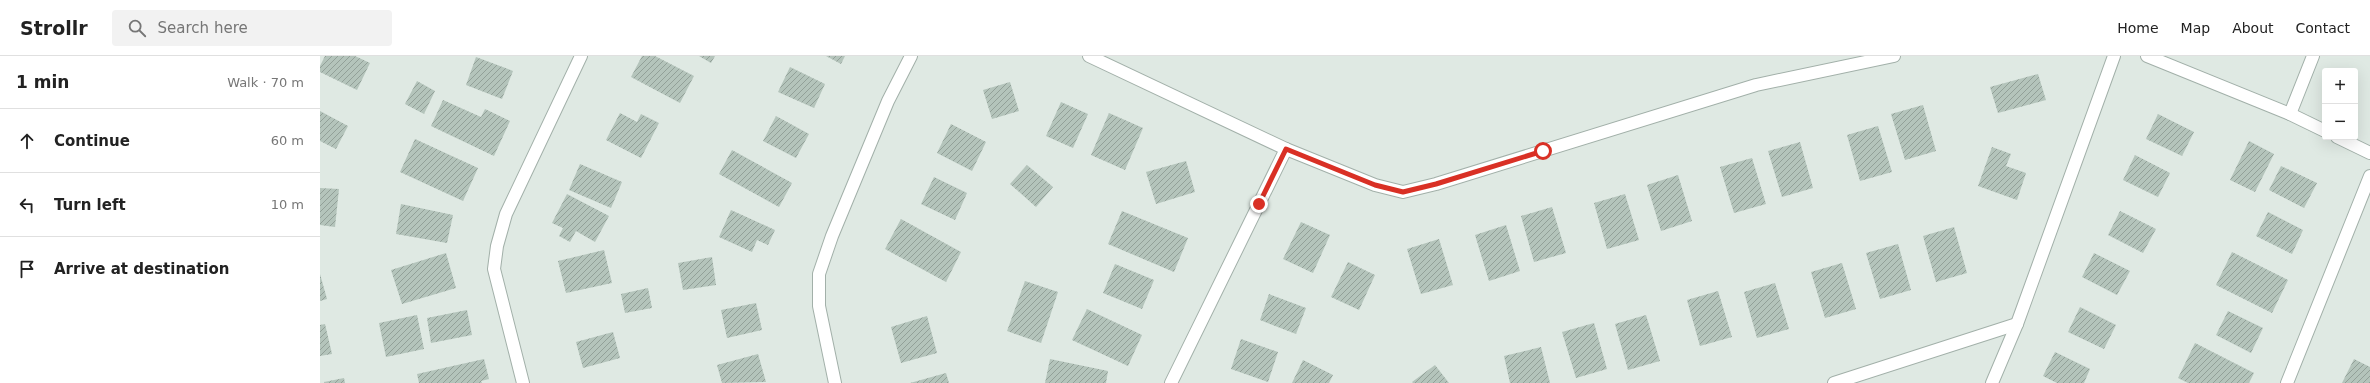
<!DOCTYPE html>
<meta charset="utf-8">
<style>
:root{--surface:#fff;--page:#f2f2f2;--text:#222;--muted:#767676;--line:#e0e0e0}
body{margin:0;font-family:"DejaVu Sans",sans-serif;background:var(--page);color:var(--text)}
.controls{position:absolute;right:12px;top:12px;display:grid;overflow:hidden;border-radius:4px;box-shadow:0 4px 16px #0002}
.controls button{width:36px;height:36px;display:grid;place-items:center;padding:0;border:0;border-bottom:1px solid var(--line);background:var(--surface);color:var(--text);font:20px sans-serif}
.stop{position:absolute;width:12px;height:12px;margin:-9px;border:3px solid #d93025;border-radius:50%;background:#fff}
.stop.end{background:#d93025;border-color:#fff;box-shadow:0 1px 4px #0008}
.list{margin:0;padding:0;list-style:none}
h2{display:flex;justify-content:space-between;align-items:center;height:52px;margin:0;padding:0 16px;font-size:17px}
h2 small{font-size:13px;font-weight:400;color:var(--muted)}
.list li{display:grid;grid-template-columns:26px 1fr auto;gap:12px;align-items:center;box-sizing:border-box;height:64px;padding:0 16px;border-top:1px solid var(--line)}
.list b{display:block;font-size:15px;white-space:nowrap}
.list em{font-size:13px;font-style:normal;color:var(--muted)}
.icon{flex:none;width:22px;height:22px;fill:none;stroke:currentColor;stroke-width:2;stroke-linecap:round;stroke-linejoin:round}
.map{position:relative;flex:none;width:2050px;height:327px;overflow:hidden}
header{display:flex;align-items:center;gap:24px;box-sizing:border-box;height:56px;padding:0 20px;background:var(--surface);border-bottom:1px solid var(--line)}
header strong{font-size:19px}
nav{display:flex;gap:22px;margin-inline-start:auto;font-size:14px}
.search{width:280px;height:36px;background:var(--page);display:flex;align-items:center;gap:10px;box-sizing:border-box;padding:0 14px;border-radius:4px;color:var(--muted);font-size:15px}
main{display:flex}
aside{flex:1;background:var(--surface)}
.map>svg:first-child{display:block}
</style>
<header>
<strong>Strollr</strong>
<div class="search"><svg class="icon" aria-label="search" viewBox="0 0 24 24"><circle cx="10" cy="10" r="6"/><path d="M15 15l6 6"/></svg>Search here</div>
<nav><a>Home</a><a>Map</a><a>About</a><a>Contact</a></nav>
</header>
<main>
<aside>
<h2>1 min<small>Walk · 70 m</small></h2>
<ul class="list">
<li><svg class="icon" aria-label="ahead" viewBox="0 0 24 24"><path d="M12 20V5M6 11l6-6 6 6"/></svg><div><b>Continue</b></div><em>60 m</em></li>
<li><svg class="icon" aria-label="left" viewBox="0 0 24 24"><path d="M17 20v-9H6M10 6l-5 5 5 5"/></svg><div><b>Turn left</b></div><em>10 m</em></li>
<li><svg class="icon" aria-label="arrive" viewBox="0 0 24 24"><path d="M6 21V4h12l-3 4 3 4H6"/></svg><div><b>Arrive at destination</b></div></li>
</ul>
</aside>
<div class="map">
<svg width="2050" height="327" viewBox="0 0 2050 327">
<defs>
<pattern id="building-hatch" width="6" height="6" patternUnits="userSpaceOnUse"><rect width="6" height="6" fill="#b4c4bb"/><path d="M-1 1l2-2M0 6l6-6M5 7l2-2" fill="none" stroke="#92a098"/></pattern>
</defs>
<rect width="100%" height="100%" fill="#dfe9e3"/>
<!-- building -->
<g fill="url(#building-hatch)">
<polygon points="5,0 35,0 50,7 37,34 0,16 0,10"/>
<polygon points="322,0 335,0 374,20 360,47 311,21"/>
<polygon points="379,0 395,0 391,7"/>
<polygon points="506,0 525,0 521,8"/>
<polygon points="156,1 193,15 182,43 146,29"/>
<polygon points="470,11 505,28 494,52 458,36"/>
<polygon points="1718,18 1726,44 1678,57 1670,31"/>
<polygon points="97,25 115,35 104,58 85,48"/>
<polygon points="690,26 699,55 672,63 663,34"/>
<polygon points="123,44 161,61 165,53 190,65 174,100 111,70"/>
<polygon points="741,46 768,58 753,92 726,80"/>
<polygon points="1603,49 1616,95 1585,104 1571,58"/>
<polygon points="0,55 28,70 16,93 0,85"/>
<polygon points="300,57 317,66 321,58 339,67 321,102 286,84"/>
<polygon points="789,57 823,72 805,114 771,99"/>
<polygon points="1838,58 1874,76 1862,100 1826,83"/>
<polygon points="456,60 489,78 476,102 443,85"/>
<polygon points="631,68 666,86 652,115 617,97"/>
<polygon points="1558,70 1572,116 1540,125 1527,79"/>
<polygon points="95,83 158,112 143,145 80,116"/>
<polygon points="1929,85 1954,98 1935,136 1910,124"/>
<polygon points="1480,86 1493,132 1462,141 1448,95"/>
<polygon points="1672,91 1691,98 1686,110 1706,117 1697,144 1658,130"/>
<polygon points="412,94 472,127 459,151 399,118"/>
<polygon points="1815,99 1850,117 1838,141 1803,124"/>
<polygon points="1432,102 1446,148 1414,157 1400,111"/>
<polygon points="866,105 875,136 836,148 826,116"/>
<polygon points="260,108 302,126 291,152 249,134"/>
<polygon points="707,109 733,131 716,151 690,128"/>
<polygon points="1961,110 1997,127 1984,152 1949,134"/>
<polygon points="1358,119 1372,165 1341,175 1327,129"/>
<polygon points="614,121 647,137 635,164 601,148"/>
<polygon points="0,132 19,133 15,171 0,169"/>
<polygon points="247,138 289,160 275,186 256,175 250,186 239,180 243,172 232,167"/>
<polygon points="1305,138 1319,184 1287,193 1274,147"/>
<polygon points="81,148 133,159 127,187 76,178"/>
<polygon points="1232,151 1246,197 1214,206 1201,160"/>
<polygon points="411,154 455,174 448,189 437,184 432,196 399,181"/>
<polygon points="802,155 868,182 854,216 788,188"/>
<polygon points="1800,155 1836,173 1823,197 1788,179"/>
<polygon points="1948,156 1983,174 1972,198 1936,180"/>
<polygon points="581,163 641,196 626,226 565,193"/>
<polygon points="981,166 1010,179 993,217 963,203"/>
<polygon points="1186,169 1200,215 1169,225 1155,179"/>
<polygon points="1634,171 1647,217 1616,226 1603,180"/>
<polygon points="1119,183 1133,229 1101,238 1087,193"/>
<polygon points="1578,188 1591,234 1560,243 1546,197"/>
<polygon points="284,194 292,227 246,237 238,205"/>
<polygon points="1912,196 1968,224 1952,257 1896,229"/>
<polygon points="126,197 136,232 82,248 71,214"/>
<polygon points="1774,197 1810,215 1797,239 1762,221"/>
<polygon points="392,201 396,229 363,234 358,207"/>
<polygon points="1028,206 1055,219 1039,254 1011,241"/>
<polygon points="1522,207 1536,253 1505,262 1491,216"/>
<polygon points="795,208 834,224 822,253 783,237"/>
<polygon points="0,218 7,243 0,245"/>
<polygon points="705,225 738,236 721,287 687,275"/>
<polygon points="1455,227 1469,273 1437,282 1424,236"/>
<polygon points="328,232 332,252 305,257 301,238"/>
<polygon points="1398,235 1412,281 1380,290 1367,244"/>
<polygon points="949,238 986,252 976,278 940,264"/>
<polygon points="436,247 442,274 407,282 401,254"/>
<polygon points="1760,251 1796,269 1784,293 1748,276"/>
<polygon points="767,253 822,279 808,310 752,284"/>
<polygon points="147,254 152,279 111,287 107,262"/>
<polygon points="1908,255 1943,272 1931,297 1896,279"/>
<polygon points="97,259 104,293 66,301 59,267"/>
<polygon points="1326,259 1340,305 1308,314 1295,268"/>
<polygon points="607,260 617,297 581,307 571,271"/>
<polygon points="1274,267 1287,313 1256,322 1242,276"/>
<polygon points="5,268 12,298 0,300 0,269"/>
<polygon points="293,276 300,302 263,312 256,286"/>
<polygon points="921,283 958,296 948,326 911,313"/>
<polygon points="1875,287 1934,317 1929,327 1868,327 1858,322"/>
<polygon points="1221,291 1230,327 1190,327 1184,300"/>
<polygon points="1735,296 1770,313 1764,327 1737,327 1723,320"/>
<polygon points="438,298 446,326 402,327 397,309"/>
<polygon points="164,303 169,323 161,325 162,327 99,327 97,318"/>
<polygon points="730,303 788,315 786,327 725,327"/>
<polygon points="2034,303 2050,311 2050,327 2022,327"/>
<polygon points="983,304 1013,319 1009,327 972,327"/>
<polygon points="1115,309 1129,327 1093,327 1092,326"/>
<polygon points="626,317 629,327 590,327"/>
<polygon points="24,322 25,327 4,327 4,326"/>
</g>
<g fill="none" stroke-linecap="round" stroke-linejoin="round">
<defs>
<g id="minor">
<polyline points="769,0 966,93 1055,129 1083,136 1116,128 1436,29 1574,0"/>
<polyline points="1827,0 1970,58 2005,75"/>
<polyline points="1970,58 1993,0"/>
<polyline points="2017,81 2050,97"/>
<polyline points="203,327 174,213 177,190 186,158 261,0"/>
<polyline points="515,327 499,250 499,218 512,180 568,45 591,0"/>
<polyline points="851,327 966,93"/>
<polyline points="1514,327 1697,268"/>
<polyline points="1672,327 1697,268 1794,0"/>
<polyline points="1967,327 2050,120"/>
</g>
</defs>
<!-- minor casing -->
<use href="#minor" stroke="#a2b0a9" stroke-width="14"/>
<!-- minor -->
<use href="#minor" stroke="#fff" stroke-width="12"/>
</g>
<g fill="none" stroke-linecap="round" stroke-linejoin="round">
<!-- route -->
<polyline stroke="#d93025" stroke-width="5" points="939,148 966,93 1055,129 1083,136 1116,128 1223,95"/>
</g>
</svg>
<div class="controls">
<button>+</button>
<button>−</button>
</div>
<div class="stop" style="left:1223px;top:95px"></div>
<div class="stop end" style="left:939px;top:148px"></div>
</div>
</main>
